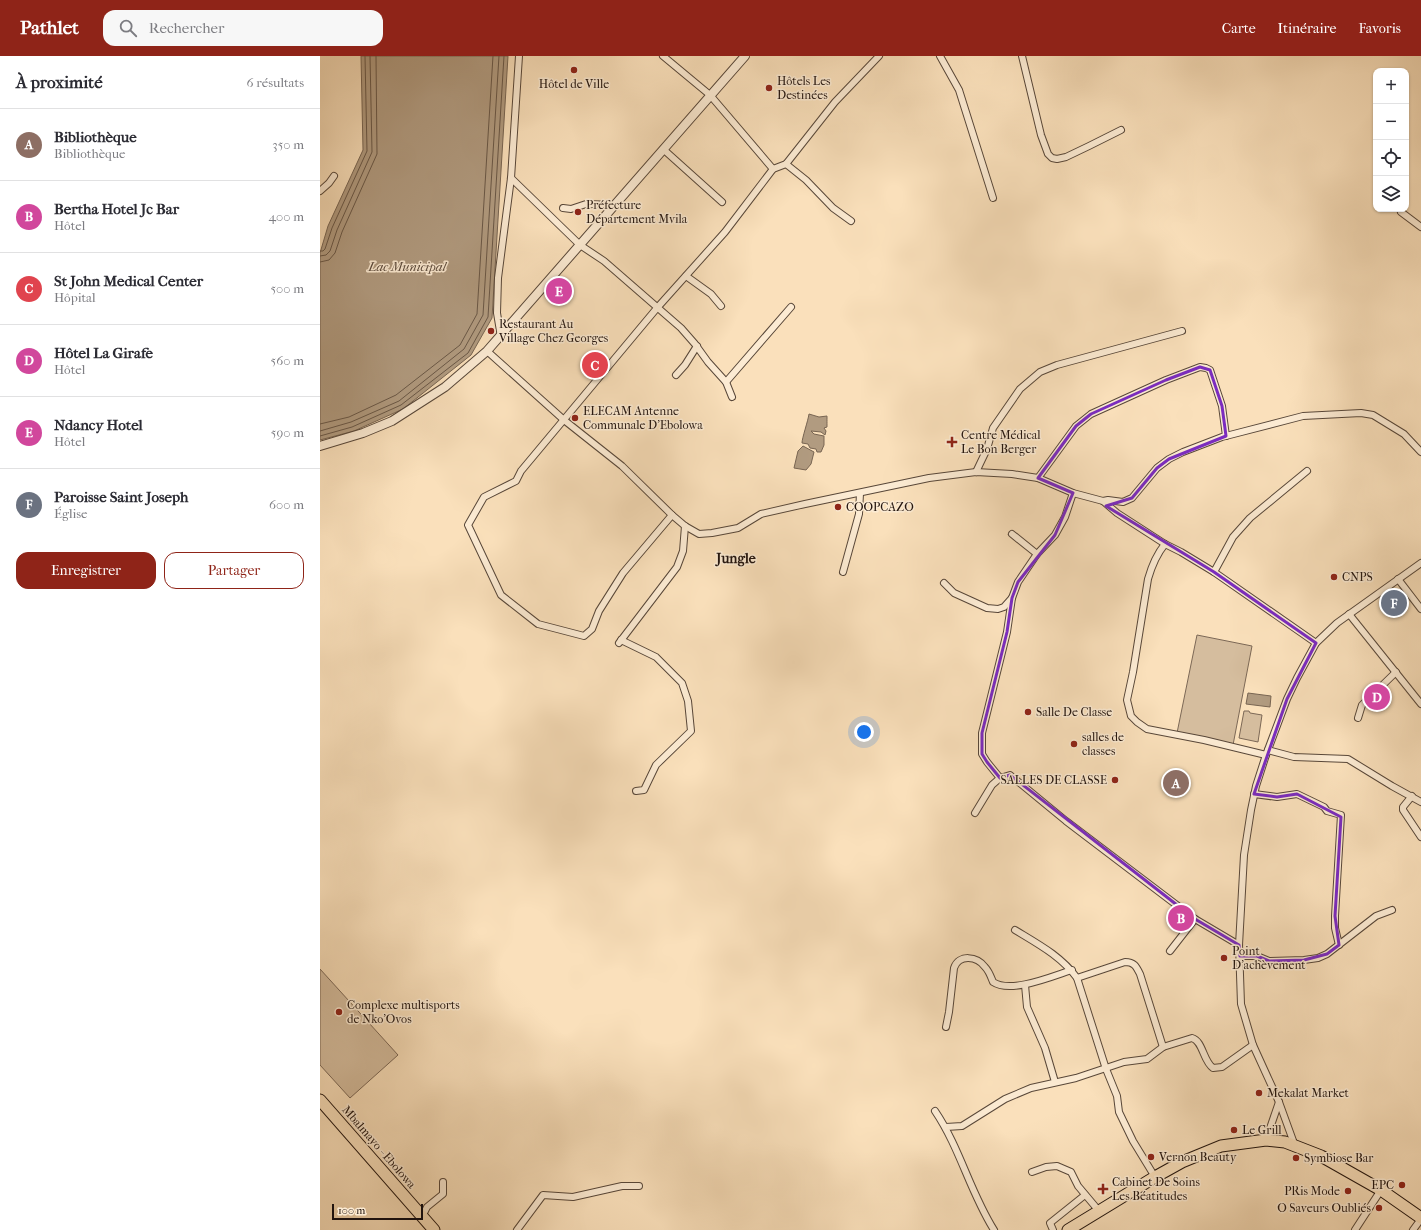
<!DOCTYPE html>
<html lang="fr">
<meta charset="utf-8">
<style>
:root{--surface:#fff;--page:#f7f7f7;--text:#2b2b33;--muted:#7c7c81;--line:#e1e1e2;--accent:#8f2418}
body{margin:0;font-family:"IM FELL French Canon",serif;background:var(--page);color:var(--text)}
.controls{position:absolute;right:12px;top:12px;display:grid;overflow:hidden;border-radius:8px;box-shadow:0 1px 3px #0004}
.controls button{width:36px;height:36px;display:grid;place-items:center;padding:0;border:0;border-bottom:1px solid var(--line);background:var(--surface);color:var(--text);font:20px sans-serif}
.scale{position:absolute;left:12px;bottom:10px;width:91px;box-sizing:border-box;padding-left:4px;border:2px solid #22140e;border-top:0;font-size:11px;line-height:14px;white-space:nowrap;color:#22140e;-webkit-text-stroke:3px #fcebd3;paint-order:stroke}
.you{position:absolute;left:544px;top:676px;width:14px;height:14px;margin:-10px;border:3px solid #fff;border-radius:50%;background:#1a73e8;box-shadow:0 0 0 6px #1a73e833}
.badge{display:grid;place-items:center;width:26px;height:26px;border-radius:50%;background:var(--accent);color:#fff;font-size:13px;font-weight:700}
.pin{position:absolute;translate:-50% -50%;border:2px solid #fff;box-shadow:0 1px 4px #0006}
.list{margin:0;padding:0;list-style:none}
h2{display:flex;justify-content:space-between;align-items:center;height:52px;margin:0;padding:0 16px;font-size:17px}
h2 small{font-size:13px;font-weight:400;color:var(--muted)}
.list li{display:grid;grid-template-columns:26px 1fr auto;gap:12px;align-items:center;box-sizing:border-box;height:72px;padding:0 16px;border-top:1px solid var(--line)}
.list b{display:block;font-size:15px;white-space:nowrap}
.list p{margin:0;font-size:13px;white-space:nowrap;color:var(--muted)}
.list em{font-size:13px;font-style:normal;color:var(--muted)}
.actions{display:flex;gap:8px;padding:12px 16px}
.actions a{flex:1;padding:9px 0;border:1px solid var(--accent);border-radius:12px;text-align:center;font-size:14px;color:var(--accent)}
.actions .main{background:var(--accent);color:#fff}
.icon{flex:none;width:22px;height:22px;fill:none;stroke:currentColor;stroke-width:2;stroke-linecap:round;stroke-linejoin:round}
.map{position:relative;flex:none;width:1101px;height:1174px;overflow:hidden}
header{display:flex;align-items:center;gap:24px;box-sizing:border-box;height:56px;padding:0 20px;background:var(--accent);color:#fff}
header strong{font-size:19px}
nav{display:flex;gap:22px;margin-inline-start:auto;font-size:14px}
.search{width:280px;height:36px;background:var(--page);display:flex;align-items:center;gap:10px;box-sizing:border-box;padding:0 14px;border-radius:12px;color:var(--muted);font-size:15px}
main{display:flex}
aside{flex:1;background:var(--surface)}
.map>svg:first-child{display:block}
</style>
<header>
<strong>Pathlet</strong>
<div class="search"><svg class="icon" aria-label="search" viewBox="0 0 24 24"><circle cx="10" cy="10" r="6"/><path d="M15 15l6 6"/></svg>Rechercher</div>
<nav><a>Carte</a><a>Itinéraire</a><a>Favoris</a></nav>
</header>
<main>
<aside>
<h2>À proximité<small>6 résultats</small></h2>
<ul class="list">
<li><span class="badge" style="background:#8d6e63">A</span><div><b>Bibliothèque</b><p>Bibliothèque</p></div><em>350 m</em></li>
<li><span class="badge" style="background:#d1479c">B</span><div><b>Bertha Hotel Jc Bar</b><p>Hôtel</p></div><em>400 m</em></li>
<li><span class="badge" style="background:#e0444e">C</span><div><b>St John Medical Center</b><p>Hôpital</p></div><em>500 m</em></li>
<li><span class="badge" style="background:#d1479c">D</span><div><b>Hôtel La Girafe</b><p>Hôtel</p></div><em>560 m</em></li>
<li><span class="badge" style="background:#d1479c">E</span><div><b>Ndancy Hotel</b><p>Hôtel</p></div><em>590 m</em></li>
<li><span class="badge" style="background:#6b7280">F</span><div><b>Paroisse Saint Joseph</b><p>Église</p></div><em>600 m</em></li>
</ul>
<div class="actions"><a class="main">Enregistrer</a><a>Partager</a></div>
</aside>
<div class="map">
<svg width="1101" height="1174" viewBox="0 0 1101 1174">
<rect width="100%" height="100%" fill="#fae0bb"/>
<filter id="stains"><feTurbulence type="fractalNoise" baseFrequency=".005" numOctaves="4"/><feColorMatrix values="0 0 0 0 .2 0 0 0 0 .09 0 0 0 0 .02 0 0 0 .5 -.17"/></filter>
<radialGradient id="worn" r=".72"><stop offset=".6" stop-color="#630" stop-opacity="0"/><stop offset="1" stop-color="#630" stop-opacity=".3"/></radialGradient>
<!-- green -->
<g fill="#d5bd9e" stroke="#7c6856">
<polygon points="877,579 932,590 913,689 857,677"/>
<polygon points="924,655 929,655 930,657 942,659 938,686 919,682"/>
<polygon points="0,913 78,999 30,1042 0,1009"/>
</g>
<!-- water -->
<g fill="#b19b80" stroke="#786552">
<polygon points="41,0 188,0 172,262 151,299 83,353 34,375 0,384 0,197 8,170 43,94"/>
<path d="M 489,358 L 499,361 L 507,360 C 507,361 507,370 507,371 L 504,372 L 506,375 L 505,379 L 501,376 L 491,375 L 494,378 L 504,380 L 504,389 L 501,396 L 497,396 L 496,393 L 490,392 L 488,388 L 482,387 C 482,382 488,365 489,358 Z"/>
<polygon points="483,390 494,396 491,408 486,414 474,412 478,395"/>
<polygon points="928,637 951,640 950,651 926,648"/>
</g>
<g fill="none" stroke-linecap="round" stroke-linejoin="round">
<!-- shore -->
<g stroke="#6a5847" stroke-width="1">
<polyline points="0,195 3,195 5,193 12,172 47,95 45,0"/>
<polyline points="0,200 6,199 10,195 17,174 52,96 50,0"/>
<polyline points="0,206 9,204 15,197 22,176 57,98 56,0"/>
<polyline points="0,368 29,361 76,339 140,289 157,258 173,0"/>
<polyline points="0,375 31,366 79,345 144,293 163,259 179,0"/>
<polyline points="0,380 32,371 81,349 148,297 168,261 184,0"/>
</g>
<defs>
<g id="minor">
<polyline points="343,0 390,39 453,113"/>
<polyline points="620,0 639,34 673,142"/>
<polyline points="702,0 721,79 728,98 732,102 737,103 746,101 769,90 801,74"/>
<polyline points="343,93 402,146"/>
<polyline points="466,108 486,124 513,152 531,165"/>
<polyline points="191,122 260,189 284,205 361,272 375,288 388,306 406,326 412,341"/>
<polyline points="0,135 9,127 14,120"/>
<polyline points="243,152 251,153 266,148 295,149"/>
<polyline points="1081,156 1101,171"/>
<polyline points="366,220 391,238 401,250"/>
<polyline points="181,281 177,257 178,222 191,122 199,0"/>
<polyline points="167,295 244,364 302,410 352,459 365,470 379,478 392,477 418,472 441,458 485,448 609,422 656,416 692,418 718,422 753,437 783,445 797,457 845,488 861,496 894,516 996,587"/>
<polyline points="356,319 365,309 377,290"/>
<polyline points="406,326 471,251"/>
<polyline points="656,416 667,393 673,372 700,333 720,316 737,309 862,275"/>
<polyline points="718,422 756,370 771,358 846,324 880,311 886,312 890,314 902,350 906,380"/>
<polyline points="783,445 788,444 803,446 812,442 837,412 849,403 863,396 902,381 983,360 1041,357 1053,359 1084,378 1101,396"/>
<polyline points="352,459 303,517 279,555 272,573 264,580 218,568 181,539 148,469 164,441 196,425 201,415 337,252 405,176 453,113 466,108 515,46 559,0"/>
<polyline points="692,478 717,498"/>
<path d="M 845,488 C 836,499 832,509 828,523 L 813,616 L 807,644 L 811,660 L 817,666 L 827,673 L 884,684 L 946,699"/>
<polyline points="523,516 539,458 540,437"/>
<polyline points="894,516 913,481 930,462 987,415"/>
<polyline points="1078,523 1101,553"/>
<polyline points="624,527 634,537 667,552 678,553 684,551 692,542"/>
<polyline points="1029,558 1101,648"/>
<polyline points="301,584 336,601 362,627 368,645 371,675 336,709 324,734 316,735"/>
<polyline points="299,587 357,511 363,495 365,470"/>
<polyline points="1038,662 1042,649 1076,616"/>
<polyline points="948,694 974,701 1028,703 1072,730 1101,746"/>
<polyline points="680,722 667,706 662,698 662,677 687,576 692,542 698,526 717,498 735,479 745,461 753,437"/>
<polyline points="934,738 957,741 977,738 1004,751 1007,755 1021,759 1015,860 1015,872 1019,889"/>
<polyline points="1092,740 1083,751 1083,754 1101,781"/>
<polyline points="655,757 672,729 680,722 690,719 746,765 875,863 919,889"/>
<path d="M 695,874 C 718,888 741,900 757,922 L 786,1013 L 797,1040 L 799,1056 L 813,1085 L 835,1121"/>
<polyline points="850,895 875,863"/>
<polyline points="920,900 937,900 949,905 984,904 998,902 1007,898 1056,860 1072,854"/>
<path d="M 757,922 L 805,906 C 814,906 816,910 820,918 L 843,991"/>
<polyline points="705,929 707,951 725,992 735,1026"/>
<path d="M 626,971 L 629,956 L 634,912 C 639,898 657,900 665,911 C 669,915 671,921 673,926 C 691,938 733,920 752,914"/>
<path d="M 615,1055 C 640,1092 650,1136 674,1174"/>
<path d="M 626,1071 L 642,1070 L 685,1043 L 711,1032 L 756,1022 L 804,1006 L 827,1003 L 843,991 L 872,982 C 883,985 883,1005 893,1012 L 902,1011 L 933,989"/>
<polyline points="946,1084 959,1046"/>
<polyline points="975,1090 959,1046 933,989 921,948 919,889 924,799 931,754 936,730 946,699 967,643 977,622 996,587 1017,567 1101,507"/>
<polyline points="712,1116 726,1111 737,1110 751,1116 758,1130 779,1155"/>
<polyline points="102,1161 107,1151 123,1138 123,1126"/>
<polyline points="197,1174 223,1139 253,1141 302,1130 319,1130"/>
<polyline points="733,1174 730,1167 765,1139"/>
<polyline points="1035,1174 1061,1134"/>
<polyline points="1093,1174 1101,1163"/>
</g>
<polyline id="tertiary" points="0,390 43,377 72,365 125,331 167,295 425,0"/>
<g id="trunk">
<polyline points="0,1044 114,1174"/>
<polyline points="748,1174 835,1121 862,1106 901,1090 946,1084 965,1086 1001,1100 1061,1134 1101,1162"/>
</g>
</defs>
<!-- minor casing -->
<use href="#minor" stroke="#584739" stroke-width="8"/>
<!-- tertiary casing -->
<use href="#tertiary" stroke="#584739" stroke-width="10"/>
<!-- trunk casing -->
<use href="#trunk" stroke="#22140e" stroke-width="13"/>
<!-- minor -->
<use href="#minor" stroke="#fcebd3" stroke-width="6"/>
<!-- tertiary -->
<use href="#tertiary" stroke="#fcebd3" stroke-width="8"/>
<!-- trunk -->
<use href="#trunk" stroke="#fae0bb" stroke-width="11"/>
</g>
<!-- marked area -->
<path fill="none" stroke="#7b2cbf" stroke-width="3" stroke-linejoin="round" d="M 880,311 L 890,314 L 902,350 L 906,380 L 849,403 L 837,412 L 812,442 L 786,450 L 894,516 L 996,587 L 967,643 L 934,738 L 957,741 L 977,738 L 1021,761 L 1015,860 L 1019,889 L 1007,898 L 984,904 L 949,905 L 937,900 L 920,900 L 919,889 L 875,863 L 690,719 L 680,722 L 667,706 L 662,698 L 662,677 L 687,576 L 692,542 L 698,526 L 735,479 L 753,437 L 718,422 L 756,370 L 771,358 L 846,324 Z"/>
<!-- markers -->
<g fill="#8f2418" stroke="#fcebd3" stroke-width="1.5">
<circle cx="254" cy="14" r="4"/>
<circle cx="449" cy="32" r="4"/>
<circle cx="258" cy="156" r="4"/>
<circle cx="171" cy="275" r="4"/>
<circle cx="255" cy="362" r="4"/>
<path d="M630 380h4v4h4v4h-4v4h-4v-4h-4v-4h4z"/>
<circle cx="518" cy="451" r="4"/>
<circle cx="1014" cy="521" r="4"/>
<circle cx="708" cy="656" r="4"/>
<circle cx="754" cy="688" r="4"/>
<circle cx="795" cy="724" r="4"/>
<circle cx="904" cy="902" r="4"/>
<circle cx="19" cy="956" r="4"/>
<circle cx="939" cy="1037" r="4"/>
<circle cx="914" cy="1074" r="4"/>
<circle cx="831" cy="1101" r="4"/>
<circle cx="976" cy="1102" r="4"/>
<circle cx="1082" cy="1129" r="4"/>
<path d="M781 1127h4v4h4v4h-4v4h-4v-4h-4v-4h4z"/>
<circle cx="1028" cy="1135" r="4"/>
<circle cx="1059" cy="1152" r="4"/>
</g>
<g text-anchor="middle" stroke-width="3" stroke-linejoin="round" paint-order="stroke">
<!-- poi labels -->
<g font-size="12" fill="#22140e" stroke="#fcebd3" text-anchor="start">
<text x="457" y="29">Hôtels Les<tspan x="457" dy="14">Destinées</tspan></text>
<text x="254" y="32" text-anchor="middle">Hôtel de Ville</text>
<text x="266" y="153">Préfecture<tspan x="266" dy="14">Département Mvila</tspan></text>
<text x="179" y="272">Restaurant Au<tspan x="179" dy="14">Village Chez Georges</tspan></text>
<text x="263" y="359">ELECAM Antenne<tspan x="263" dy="14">Communale D’Ebolowa</tspan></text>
<text x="641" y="383">Centre Médical<tspan x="641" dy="14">Le Bon Berger</tspan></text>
<text x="526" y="455">COOPCAZO</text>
<text x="1022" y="525">CNPS</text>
<text x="716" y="660">Salle De Classe</text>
<text x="762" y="685">salles de<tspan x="762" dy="14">classes</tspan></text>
<text x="787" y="728" text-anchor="end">SALLES DE CLASSE</text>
<text x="912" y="899">Point<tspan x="912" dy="14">D’achèvement</tspan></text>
<text x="27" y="953">Complexe multisports<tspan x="27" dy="14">de Nko'Ovos</tspan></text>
<text x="947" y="1041">Mekalat Market</text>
<text x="922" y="1078">Le Grill</text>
<text x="839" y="1105">Vernon Beauty</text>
<text x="984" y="1106">Symbiose Bar</text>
<text x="792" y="1130">Cabinet De Soins<tspan x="792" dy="14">Les Béatitudes</tspan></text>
<text x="1074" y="1133" text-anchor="end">EPC</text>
<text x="1020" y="1139" text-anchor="end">PRis Mode</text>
<text x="1051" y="1156" text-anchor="end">O Saveurs Oubliés</text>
</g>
<!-- street labels -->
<g font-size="12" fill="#22140e" stroke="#fcebd3">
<text transform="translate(59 1091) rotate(49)" y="4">Mbalmayo - Ebolowa</text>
</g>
<!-- water labels -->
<g font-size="13" font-style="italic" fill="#5b4a3c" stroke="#fcebd3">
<text x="87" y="215">Lac Municipal</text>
</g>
<!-- quarter labels -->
<g font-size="14" font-weight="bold" fill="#22140e" stroke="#fcebd3">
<text x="416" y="507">Jungle</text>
</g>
</g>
<rect width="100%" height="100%" filter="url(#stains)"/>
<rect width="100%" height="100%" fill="url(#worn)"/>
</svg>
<div class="controls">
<button>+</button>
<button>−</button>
<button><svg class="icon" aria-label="locate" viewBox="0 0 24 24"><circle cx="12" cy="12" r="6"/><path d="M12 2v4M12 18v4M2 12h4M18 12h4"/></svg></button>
<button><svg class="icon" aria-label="layers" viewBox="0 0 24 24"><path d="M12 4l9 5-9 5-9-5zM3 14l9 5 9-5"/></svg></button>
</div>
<div class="scale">100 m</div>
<div class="you"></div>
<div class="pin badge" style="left:856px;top:727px;background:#8d6e63">A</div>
<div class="pin badge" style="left:861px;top:862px;background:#d1479c">B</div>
<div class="pin badge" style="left:275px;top:309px;background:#e0444e">C</div>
<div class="pin badge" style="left:1057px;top:641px;background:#d1479c">D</div>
<div class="pin badge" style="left:239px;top:235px;background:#d1479c">E</div>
<div class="pin badge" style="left:1074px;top:547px;background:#6b7280">F</div>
</div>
</main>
